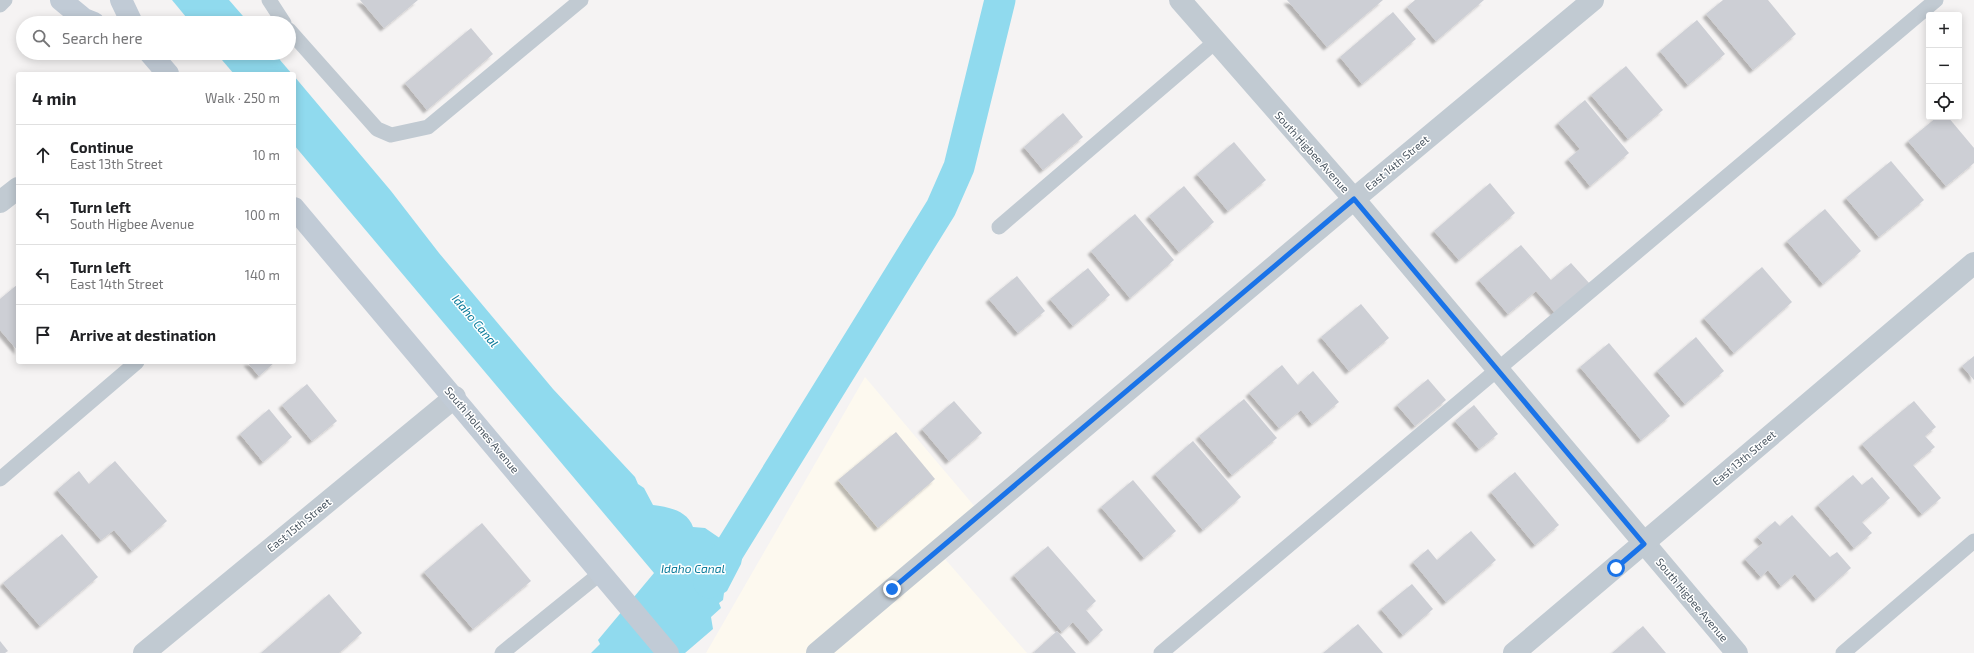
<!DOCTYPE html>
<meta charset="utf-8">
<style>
:root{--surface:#fff;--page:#f6f6f6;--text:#202124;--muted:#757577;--line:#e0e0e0}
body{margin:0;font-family:"Exo 2",sans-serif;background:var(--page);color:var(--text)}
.controls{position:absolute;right:12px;top:12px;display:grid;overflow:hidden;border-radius:4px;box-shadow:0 2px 10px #0003}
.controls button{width:36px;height:36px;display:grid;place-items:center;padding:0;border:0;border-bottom:1px solid var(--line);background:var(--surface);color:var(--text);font:20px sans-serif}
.stop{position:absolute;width:12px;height:12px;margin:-9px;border:3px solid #1a73e8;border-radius:50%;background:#fff}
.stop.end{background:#1a73e8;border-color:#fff;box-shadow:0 1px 4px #0008}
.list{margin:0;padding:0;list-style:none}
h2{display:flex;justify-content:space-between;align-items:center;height:52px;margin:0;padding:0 16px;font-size:17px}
h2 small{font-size:13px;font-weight:400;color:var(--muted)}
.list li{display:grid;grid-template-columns:26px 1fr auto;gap:12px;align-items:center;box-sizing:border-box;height:60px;padding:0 16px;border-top:1px solid var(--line)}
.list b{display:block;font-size:15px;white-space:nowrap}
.list p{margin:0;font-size:13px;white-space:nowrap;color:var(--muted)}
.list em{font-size:13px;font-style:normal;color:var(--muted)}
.icon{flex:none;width:22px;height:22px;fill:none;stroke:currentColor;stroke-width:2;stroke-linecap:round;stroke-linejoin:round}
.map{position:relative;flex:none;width:1974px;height:653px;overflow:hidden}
.search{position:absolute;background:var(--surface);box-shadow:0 2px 10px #0003;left:16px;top:16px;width:280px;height:44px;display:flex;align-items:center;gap:10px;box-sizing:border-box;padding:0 14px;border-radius:22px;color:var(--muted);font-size:15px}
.panel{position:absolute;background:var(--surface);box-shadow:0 2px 10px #0003;left:16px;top:72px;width:280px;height:292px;border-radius:4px}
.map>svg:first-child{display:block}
</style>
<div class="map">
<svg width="1974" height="653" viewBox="0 0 1974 653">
<defs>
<filter id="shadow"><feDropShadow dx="-3.5" dy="3.5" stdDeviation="1" flood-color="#0004"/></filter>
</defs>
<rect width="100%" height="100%" fill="#f5f3f3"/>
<!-- commercial -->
<polygon fill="#fdf9ef" points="865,377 981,514 938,551 1027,653 706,653"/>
<!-- water -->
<g fill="#90daee">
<polygon points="172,0 229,0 249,23 191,23"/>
<polygon points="216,53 274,53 292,74 234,74"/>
<path d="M 294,76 L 391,191 L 439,253 L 553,389 L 635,477 L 638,484 L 644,488 L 653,505 C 668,507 687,510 693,527 L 705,528 L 743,554 L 741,564 L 727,591 L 724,593 L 723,600 L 719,603 L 721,608 L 711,617 L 713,629 L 685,653 L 591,653 L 600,644 L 598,640 L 654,573 L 294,145 Z"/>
</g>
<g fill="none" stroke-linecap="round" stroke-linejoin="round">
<!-- canal -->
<polyline stroke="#90daee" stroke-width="31" points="709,583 941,208 959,167 1000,0"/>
</g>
<!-- building -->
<g fill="#cdcfd5" filter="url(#shadow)">
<polygon points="360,0 418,0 384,28"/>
<polygon points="1287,0 1383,0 1327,47"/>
<polygon points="1415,0 1484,0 1436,41 1407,7"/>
<polygon points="1723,0 1768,0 1796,34 1753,70 1706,14"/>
<polygon points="1393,12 1416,39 1362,84 1340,57"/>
<polygon points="1697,20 1725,54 1688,85 1660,51"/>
<polygon points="471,28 493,54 427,110 405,83"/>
<polygon points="1626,66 1663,110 1628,139 1591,95"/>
<polygon points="1585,100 1629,153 1590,186 1568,159 1580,149 1558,123"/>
<polygon points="1063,113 1083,137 1043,170 1024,147"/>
<polygon points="1937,117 1948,117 1974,148 1974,163 1946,186 1908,141"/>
<polygon points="1234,142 1266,180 1228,211 1197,174"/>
<polygon points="1891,161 1924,200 1879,237 1846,198"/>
<polygon points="1490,183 1515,213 1459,260 1434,231"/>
<polygon points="1184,186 1214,222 1179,252 1149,216"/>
<polygon points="1825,209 1861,251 1823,284 1787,241"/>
<polygon points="1135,214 1174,260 1130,298 1091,251"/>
<polygon points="1521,245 1551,280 1571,263 1590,284 1556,314 1536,291 1508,314 1479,280"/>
<polygon points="1762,267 1792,302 1734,353 1704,318"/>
<polygon points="1088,268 1110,295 1073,326 1050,299"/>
<polygon points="1017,276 1045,311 1018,333 989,299"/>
<polygon points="18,284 18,351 0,330 0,299"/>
<polygon points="1361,304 1389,338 1349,371 1321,337"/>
<polygon points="1696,337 1724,371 1685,404 1657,371"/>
<polygon points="1609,343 1670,416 1641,440 1580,367"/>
<polygon points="1974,356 1974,380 1962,366"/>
<polygon points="247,362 275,362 259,376"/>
<polygon points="1282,365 1298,385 1313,371 1339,402 1312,424 1301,410 1279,428 1249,393"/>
<polygon points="1428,379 1446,400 1415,426 1397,405"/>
<polygon points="307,384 337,421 312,441 282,405"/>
<polygon points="1244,399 1277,438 1232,475 1199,436"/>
<polygon points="954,401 982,433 949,461 922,429"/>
<polygon points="1914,401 1936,427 1925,436 1935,447 1913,465 1941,498 1922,514 1862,444"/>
<polygon points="1474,405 1498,434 1479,449 1455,421"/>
<polygon points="269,409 292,437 263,462 240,434"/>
<polygon points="896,432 935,479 878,528 838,480"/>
<polygon points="1193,441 1241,497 1203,530 1155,474"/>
<polygon points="115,461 167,521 132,551 114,530 101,540 57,490 79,471 89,484"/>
<polygon points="1515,472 1559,525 1535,545 1491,492"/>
<polygon points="1853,475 1862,485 1872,477 1890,498 1862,522 1872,533 1854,548 1818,505"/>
<polygon points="1133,480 1176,531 1144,558 1101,507"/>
<polygon points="1792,515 1830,557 1837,552 1851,568 1816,599 1795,574 1781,586 1768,570 1761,577 1745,559 1763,543 1757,537 1775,521 1780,526"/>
<polygon points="482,523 531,581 473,629 424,572"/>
<polygon points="1471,531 1496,560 1446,602 1413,562 1428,549 1437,560"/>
<polygon points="62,534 98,577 40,626 3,583"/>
<polygon points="1048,546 1096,601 1086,610 1103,630 1090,642 1073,622 1062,632 1014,575"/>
<polygon points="1412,584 1433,609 1403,635 1381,609"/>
<polygon points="329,594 362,633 339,653 261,653"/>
<polygon points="1358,624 1383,653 1323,653"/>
<polygon points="1643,626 1666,653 1612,653"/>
<polygon points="1057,631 1076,653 1035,653 1034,652"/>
<polygon points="0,641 8,651 5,653 0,653"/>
</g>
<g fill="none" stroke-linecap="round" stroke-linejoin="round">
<!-- lane -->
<g stroke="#c1cad2" stroke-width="15">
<polyline points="269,0 284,23"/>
<polyline points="0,5 5,0"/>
<polyline points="289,30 377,129 391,135 428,127 581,0"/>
<polyline points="999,227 1215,42"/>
<polyline points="0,479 137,362"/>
<polyline points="502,653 602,572"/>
<polyline points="1161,653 1936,0"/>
<polyline points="1843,653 1974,541"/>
</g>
<!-- street -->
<g stroke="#c1cad2" stroke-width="22">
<polyline points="1180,0 1354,199 1737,653"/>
<polyline points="0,202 18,188"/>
<polyline points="144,653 455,397"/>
<polyline points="817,653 1354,199 1593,0"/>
<polyline points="1514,653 1974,263"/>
</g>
<!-- secondary -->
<g stroke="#c1cbd6" stroke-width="22">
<polyline points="61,0 84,19 94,23"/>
<polyline points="121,0 132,23"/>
<polyline points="150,53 168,74"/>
<polyline points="294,208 668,653"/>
</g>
</g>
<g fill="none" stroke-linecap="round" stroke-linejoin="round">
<!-- route -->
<polyline stroke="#1a73e8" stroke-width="5" points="892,589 1354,199 1644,544 1616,568"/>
</g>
<g text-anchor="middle" stroke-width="3" stroke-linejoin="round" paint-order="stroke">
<!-- street labels -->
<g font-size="11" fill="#4a5661" stroke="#fff">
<text transform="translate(1312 152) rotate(48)" y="4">South Higbee Avenue</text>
<text transform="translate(1397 163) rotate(-40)" y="4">East 14th Street</text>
<text transform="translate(482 430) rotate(50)" y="4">South Holmes Avenue</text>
<text transform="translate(1744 458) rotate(-40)" y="4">East 13th Street</text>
<text transform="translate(299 525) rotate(-39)" y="4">East 15th Street</text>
<text transform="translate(1692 600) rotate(50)" y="4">South Higbee Avenue</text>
</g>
<!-- water labels -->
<g font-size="12" font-style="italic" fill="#0c7c9b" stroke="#fff">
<text transform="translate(475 321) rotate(50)" y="4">Idaho Canal</text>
<text x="693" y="573">Idaho Canal</text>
</g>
</g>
</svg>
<div class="controls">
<button>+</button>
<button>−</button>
<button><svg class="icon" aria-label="locate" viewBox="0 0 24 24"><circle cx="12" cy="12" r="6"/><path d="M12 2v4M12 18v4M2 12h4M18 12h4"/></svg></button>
</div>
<div class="stop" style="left:1616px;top:568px"></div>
<div class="stop end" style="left:892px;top:589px"></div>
<div class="search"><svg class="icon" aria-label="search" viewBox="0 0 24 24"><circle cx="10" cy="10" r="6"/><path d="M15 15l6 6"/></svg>Search here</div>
<section class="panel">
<h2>4 min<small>Walk · 250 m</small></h2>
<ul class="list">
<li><svg class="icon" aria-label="ahead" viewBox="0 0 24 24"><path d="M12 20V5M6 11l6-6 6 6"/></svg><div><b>Continue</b><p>East 13th Street</p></div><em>10 m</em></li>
<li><svg class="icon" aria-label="left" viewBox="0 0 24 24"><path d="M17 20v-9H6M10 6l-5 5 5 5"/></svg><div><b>Turn left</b><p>South Higbee Avenue</p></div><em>100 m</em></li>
<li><svg class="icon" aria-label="left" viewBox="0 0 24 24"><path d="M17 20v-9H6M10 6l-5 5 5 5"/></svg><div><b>Turn left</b><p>East 14th Street</p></div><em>140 m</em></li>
<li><svg class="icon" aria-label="arrive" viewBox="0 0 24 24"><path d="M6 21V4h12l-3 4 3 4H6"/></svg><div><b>Arrive at destination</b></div></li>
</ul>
</section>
</div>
